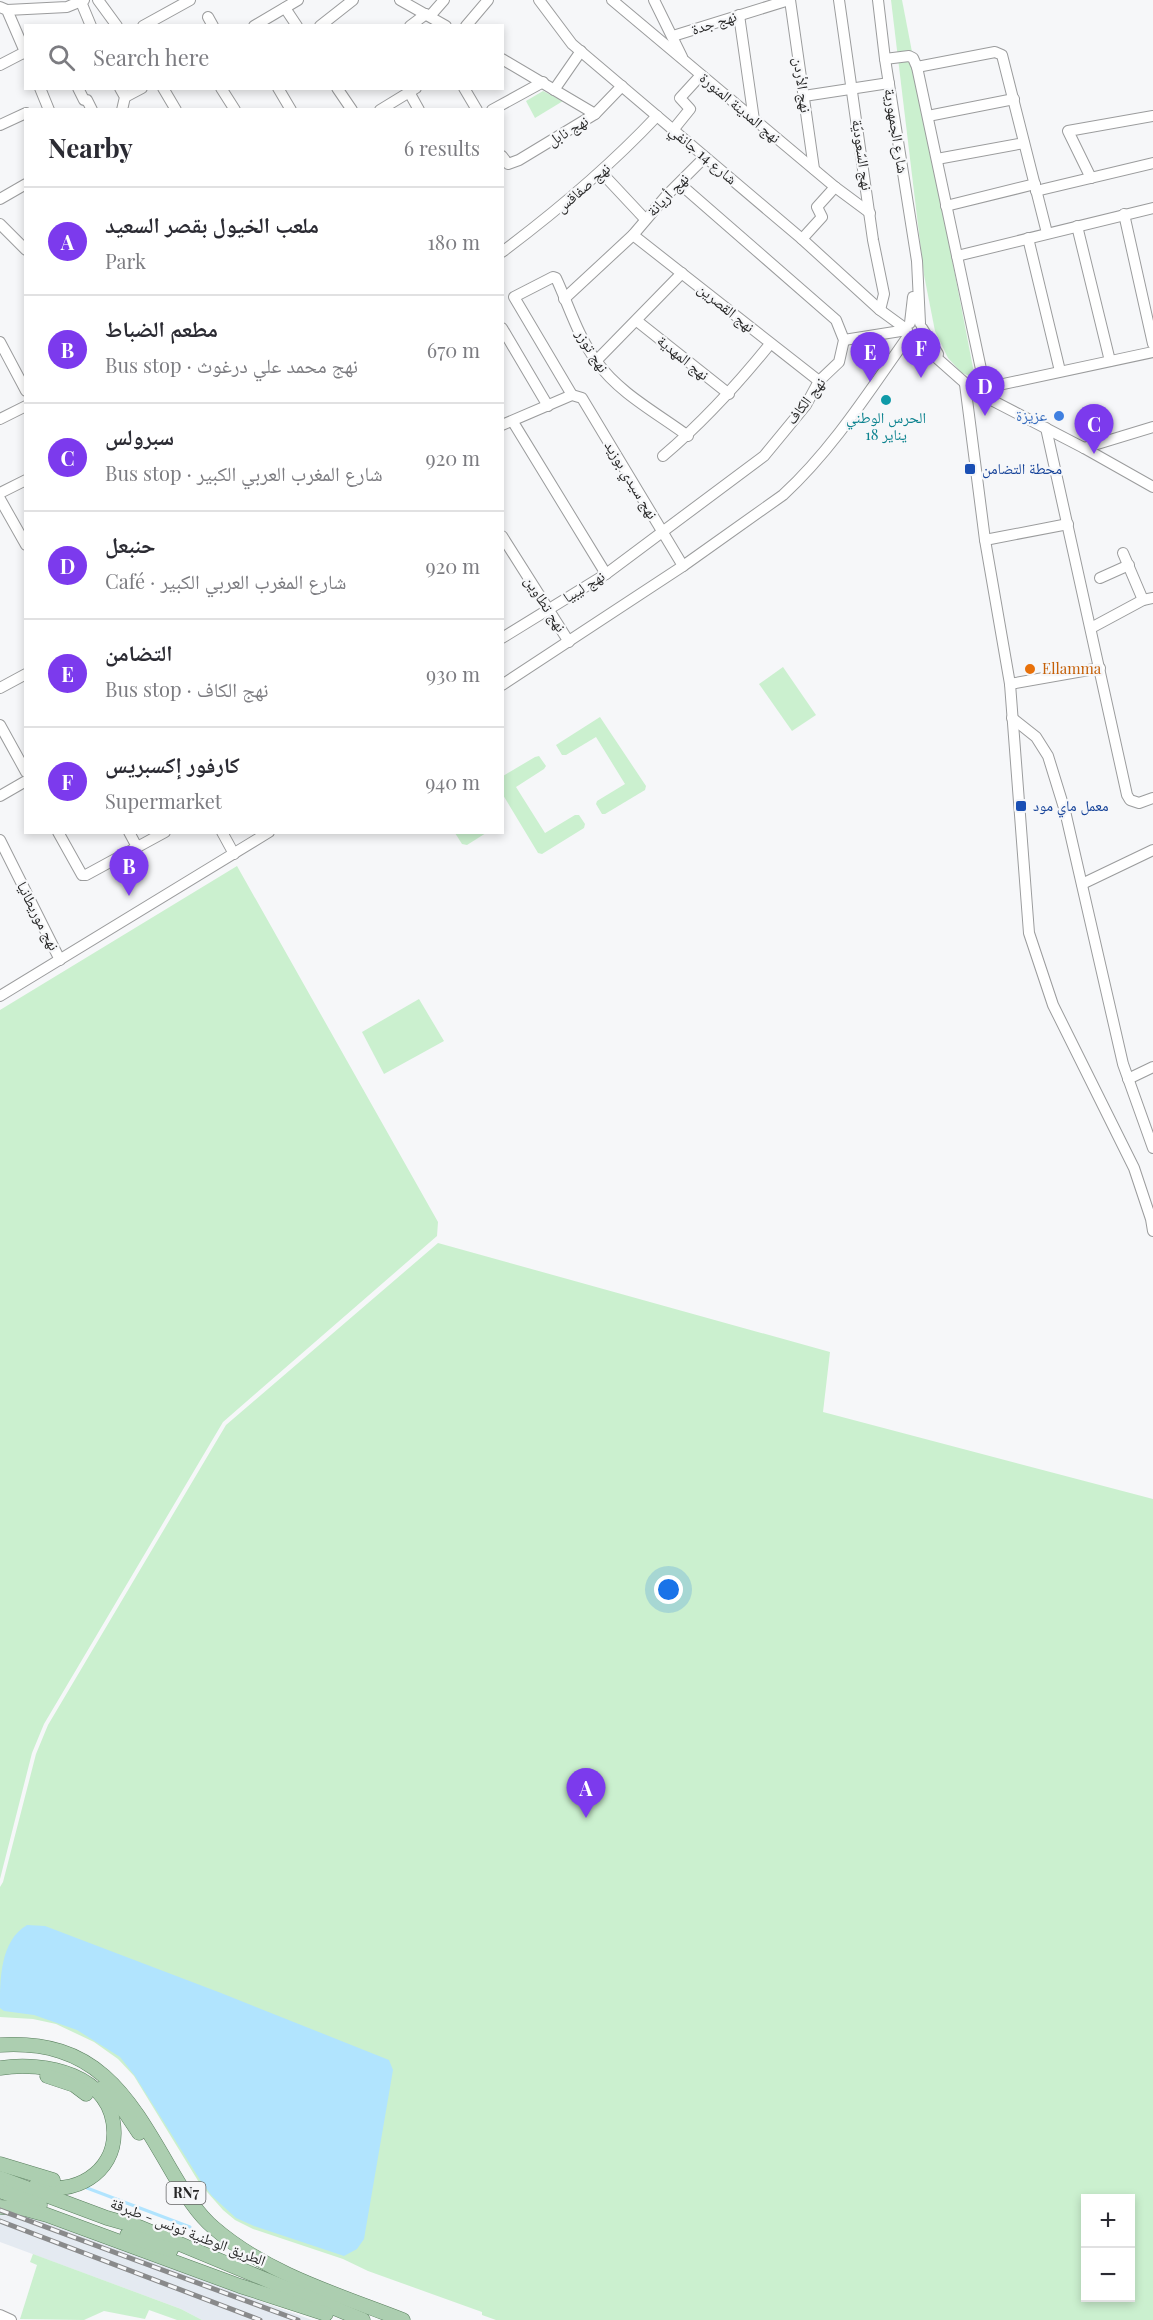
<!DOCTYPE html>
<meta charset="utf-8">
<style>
:root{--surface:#fff;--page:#f7f7f7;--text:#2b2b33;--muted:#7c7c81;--line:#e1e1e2;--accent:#7c3aed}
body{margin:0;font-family:"Playfair Display","Noto Naskh Arabic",serif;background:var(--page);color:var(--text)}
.controls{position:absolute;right:18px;bottom:18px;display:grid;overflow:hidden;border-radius:0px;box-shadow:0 3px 9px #0003}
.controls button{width:54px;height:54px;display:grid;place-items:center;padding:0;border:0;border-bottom:2px solid var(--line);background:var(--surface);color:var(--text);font:30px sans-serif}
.you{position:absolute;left:669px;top:1590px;width:21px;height:21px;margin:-15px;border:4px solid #fff;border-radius:50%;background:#1a73e8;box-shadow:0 0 0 9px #1a73e833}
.badge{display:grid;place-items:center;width:39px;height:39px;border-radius:50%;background:var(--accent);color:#fff;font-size:20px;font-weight:700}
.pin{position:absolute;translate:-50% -50px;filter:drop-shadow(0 2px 3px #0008)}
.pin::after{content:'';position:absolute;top:32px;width:21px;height:18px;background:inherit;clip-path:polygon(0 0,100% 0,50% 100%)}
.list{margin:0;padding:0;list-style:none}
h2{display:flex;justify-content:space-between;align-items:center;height:78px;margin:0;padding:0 24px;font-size:26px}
h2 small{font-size:20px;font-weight:400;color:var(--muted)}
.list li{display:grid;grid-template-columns:39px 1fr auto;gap:18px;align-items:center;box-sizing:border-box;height:108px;padding:0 24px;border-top:2px solid var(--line)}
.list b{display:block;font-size:22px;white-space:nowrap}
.list p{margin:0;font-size:20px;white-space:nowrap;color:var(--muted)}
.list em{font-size:20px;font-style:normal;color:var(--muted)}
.icon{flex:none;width:33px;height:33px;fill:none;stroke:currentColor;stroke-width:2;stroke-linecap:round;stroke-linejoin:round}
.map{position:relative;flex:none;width:1153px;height:2320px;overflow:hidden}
.search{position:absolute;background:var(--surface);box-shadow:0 3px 9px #0003;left:24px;top:24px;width:480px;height:66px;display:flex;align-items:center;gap:15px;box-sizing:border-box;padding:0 21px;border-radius:0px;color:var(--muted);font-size:22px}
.panel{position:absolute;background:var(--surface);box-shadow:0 3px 9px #0003;left:24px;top:108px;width:480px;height:726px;border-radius:0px}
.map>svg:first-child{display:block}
</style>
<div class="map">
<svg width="1153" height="2320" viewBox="0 0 1153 2320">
<rect width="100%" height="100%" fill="#f6f7f9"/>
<!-- built -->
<polygon fill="#e4eaf1" points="0,2206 312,2320 202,2320 181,2309 0,2242"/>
<!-- green -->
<g fill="#cbf0cf" fill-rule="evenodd">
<polygon points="891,0 902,0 975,378 962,373 948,358 935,331 924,275"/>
<polygon points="543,91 563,101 535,118 526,101"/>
<polygon points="783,667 816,715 792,731 759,684"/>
<polygon points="600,717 646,786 645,790 605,814 602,814 596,804 597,801 625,784 596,737 566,755 562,755 556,745"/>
<polygon points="539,756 546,766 544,769 516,787 545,833 575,815 579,815 585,824 584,828 542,854 538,853 503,795 503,776 535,757"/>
<polygon points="455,833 486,833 467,845 462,844"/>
<polygon points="237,866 438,1222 437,1236 223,1422 44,1724 32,1753 0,1879 0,1010"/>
<polygon points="419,999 444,1041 384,1074 362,1032"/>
<path d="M 438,1243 L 830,1352 L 823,1412 L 1153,1499 L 1153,2320 L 496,2320 L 482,2315 L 482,2312 L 368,2271 L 343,2259 L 253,2229 L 235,2220 L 223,2210 L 200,2184 L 134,2076 L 118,2059 L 94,2042 L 56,2024 L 33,2019 L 0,2017 L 0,1887 L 3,1882 L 36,1754 L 48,1725 L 226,1425 ZM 1086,2198 L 1130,2198 L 1130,2298 L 1086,2298 Z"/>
<polygon points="33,2254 181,2309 202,2320 177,2320 149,2310 145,2319 104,2311 84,2320 20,2319 37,2265 30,2262"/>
</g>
<!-- water -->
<path fill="#b1e4fe" d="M 27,1925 L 45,1926 L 221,1993 L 389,2060 L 393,2070 L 364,2239 L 357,2249 L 344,2256 L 254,2226 L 236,2218 L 212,2196 L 202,2183 L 135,2076 L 120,2057 L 77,2030 L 34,2015 L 4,2011 L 0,2008 C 0,1979 0,1941 27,1925 Z"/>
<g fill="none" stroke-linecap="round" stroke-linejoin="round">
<!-- stream -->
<polyline stroke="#b1e4fe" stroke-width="3" points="87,2188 190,2227"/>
<defs>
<g id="minor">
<polyline points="98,0 117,26"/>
<polyline points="400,0 446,26"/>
<polyline points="539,0 572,44 802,239 880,310 906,329"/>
<polyline points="612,0 835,187 870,213"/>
<polyline points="654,0 682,57"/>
<polyline points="790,0 814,169"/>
<polyline points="839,0 873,240 884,294 880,310"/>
<polyline points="878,0 885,59 917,261 920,323"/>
<polyline points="81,2 91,26"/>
<polyline points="0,7 7,10 26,54"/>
<polyline points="285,8 297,26"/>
<polyline points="7,10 67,7 84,0"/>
<polyline points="739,15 754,120"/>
<polyline points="430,16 444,0"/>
<polyline points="208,17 213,26"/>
<polyline points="143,26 190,0"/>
<polyline points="254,26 298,0"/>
<polyline points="320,26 353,0"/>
<polyline points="410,26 426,14"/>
<polyline points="466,26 488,0"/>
<polyline points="673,36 789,0"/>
<polyline points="502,59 595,114"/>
<polyline points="885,59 909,56 913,58 917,67 985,388"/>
<polyline points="0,65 25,52"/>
<polyline points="917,67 995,52 1002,55 1047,233"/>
<polyline points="40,88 49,110"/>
<polyline points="78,88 84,100 87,100 92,110"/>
<polyline points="120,88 125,97 122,110"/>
<polyline points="163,88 176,110"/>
<polyline points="221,88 235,110"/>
<polyline points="278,88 291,110"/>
<polyline points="337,88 352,110"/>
<polyline points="464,88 477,110"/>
<polyline points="554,90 581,51"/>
<polyline points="409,92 419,110"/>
<polyline points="804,96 889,83"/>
<polyline points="125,97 142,88"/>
<polyline points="380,110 416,88"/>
<polyline points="492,110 543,82"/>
<polyline points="928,116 1014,99"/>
<polyline points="0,125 26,113"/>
<polyline points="673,130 690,109 680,98 701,75"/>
<polyline points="502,156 508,164 519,160 595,114 622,86"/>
<polyline points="937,159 1024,143"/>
<polyline points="601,172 645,219"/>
<polyline points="1091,178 1068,131 1153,116"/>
<polyline points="1036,191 1153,163"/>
<polyline points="0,199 26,184"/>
<polyline points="946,206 1035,184"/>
<polyline points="1124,214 1153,344"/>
<polyline points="0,224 26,250"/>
<polyline points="1077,226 1110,361"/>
<polyline points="633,235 819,381"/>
<polyline points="1028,238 1060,371"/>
<polyline points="802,239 822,217 817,207 835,187"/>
<path d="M 502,252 C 558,210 609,167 657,116"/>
<polyline points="957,256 1153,208"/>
<polyline points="564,299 633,235 667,195 705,157"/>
<polyline points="637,321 729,394"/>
<polyline points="910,323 913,297"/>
<polyline points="502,328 548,406"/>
<polyline points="922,328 938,354"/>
<polyline points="913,337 974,391 1084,448 1153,487"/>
<polyline points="844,340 907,330"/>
<polyline points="0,342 26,391"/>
<polyline points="596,361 682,273"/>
<polyline points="965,384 985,540 1010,684 1029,933 1053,1005 1134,1168 1151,1219 1153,1231"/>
<polyline points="980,389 1153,352"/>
<path d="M 572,395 L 514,297 L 553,277 L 556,278 C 569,306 578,337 597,362 C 619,393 657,413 688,436"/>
<polyline points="0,419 26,406"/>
<polyline points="513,422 606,574"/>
<polyline points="502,425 572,395 582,398 683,566"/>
<polyline points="1046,428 1127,795 1130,800 1139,803 1153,798"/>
<polyline points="1084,448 1153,427"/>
<path d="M 663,456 C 703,422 737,385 770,344"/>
<polyline points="0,493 26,480"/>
<polyline points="0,499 26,545"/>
<polyline points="502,536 569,642"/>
<polyline points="985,540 1068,524"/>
<polyline points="1123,553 1143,600"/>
<polyline points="1100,578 1129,565"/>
<polyline points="1091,628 1143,600 1153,598"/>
<polyline points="502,638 606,574 764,456 806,405 819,381 839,362 844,340 836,320 680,184"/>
<polyline points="1010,684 1100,668"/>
<path d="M 502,685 L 683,566 L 783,495 C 833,449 870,390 909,335"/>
<polyline points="0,688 26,674"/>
<polyline points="1012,718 1036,737 1048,756 1065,811 1123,1064 1153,1148"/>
<polyline points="0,725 26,772"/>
<polyline points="0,796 26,781"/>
<polyline points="58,832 82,875 86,875 165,832"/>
<polyline points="129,832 137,847"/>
<polyline points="222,832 234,854"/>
<polyline points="0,840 60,960"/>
<polyline points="1082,884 1153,850"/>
<polyline points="0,996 269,832"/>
<polyline points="1128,1079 1153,1067"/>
<polyline points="0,2315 11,2320"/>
</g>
<g id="major">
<path d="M 0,2045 C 97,2039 128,2096 171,2170 C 183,2190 196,2213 214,2228 C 267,2274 339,2295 403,2320"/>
<path d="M 0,2068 C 44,2061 113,2074 114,2132 C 115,2173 73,2197 36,2185"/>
<polyline points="47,2076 74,2085 86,2094"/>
<polyline points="102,2088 125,2112 139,2133"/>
<polyline points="0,2164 53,2180"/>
<polyline points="0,2178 107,2218 139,2227 363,2320"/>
<polyline points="0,2191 40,2205"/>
<polyline points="0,2207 25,2209 47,2215 240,2286 326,2314"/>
<polyline points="127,2235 171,2250"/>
</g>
</defs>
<!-- minor casing -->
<use href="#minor" stroke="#9b9c9d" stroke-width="12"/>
<!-- major casing -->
<use href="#major" stroke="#597f5e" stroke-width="15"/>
<!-- minor -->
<use href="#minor" stroke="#fff" stroke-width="10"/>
<!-- major -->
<use href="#major" stroke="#acceb0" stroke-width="14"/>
<defs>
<g id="rail">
<polyline points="0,2210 298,2320"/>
<polyline points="0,2221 260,2320"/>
</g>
</defs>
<!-- rail casing -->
<use href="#rail" stroke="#898a8b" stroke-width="5"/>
<!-- rail -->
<use href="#rail" stroke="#f6f7f9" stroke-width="3" stroke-dasharray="9" stroke-linecap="butt"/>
</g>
<!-- markers -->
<circle fill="#0f9aa8" stroke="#f6f7f9" stroke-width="2" cx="886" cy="400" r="6"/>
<circle fill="#3f7fe0" stroke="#f6f7f9" stroke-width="2" cx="1059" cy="416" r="6"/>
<g fill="#1a4fb4" stroke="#f6f7f9" stroke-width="2">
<rect x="964" y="463" width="12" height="12" rx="3"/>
<rect x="1015" y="800" width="12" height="12" rx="3"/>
</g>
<circle fill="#e8710a" stroke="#f6f7f9" stroke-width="2" cx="1030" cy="669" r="6"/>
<g text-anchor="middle" stroke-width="4.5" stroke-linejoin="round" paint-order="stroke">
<!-- shield labels -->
<rect fill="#f6f7f9" stroke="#656566" stroke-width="1.5" x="166.5" y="2182" width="39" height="22" rx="4.5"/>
<g font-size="14" font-weight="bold" fill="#272727">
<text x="186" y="2198">RN7</text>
</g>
<!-- street labels -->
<g font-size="15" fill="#272727" stroke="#f6f7f9">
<text transform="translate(714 23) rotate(-18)" y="5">نهج جدة</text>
<text transform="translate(802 85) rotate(82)" y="5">نهج الأردن</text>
<text transform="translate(740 108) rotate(40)" y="5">نهج المدينة المنورة</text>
<text transform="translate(568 131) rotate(-31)" y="5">نهج نابل</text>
<text transform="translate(896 131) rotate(81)" y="5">شارع الجمهورية</text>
<text transform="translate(703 155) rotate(40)" y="5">شارع 14 جانفي</text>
<text transform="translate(862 155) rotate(82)" y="5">نهج السّعوديّة</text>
<text transform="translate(583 188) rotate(-41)" y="5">نهج صفاقس</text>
<text transform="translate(668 195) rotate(-46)" y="5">نهج أريانة</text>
<text transform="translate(726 308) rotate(39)" y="5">نهج القصرين</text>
<text transform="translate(592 351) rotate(58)" y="5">نهج توزر</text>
<text transform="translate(683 358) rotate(39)" y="5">نهج المهدية</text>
<text transform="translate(806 401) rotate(-53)" y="5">نهج الكاف</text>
<text transform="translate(631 480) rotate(59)" y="5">نهج سيدي بوزيد</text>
<text transform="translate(584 587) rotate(-32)" y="5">نهج ليبيا</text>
<text transform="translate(545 604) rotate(57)" y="5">نهج تطاوين</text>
<text transform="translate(38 916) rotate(63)" y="5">نهج موريطانيا</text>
<text transform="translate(188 2232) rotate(21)" y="5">الطريق الوطنية تونس - طبرقة</text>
</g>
<!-- shop labels -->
<g font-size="15" fill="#366cbe" stroke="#f6f7f9" text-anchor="end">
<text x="1047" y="421">عزيزة</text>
</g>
<!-- culture labels -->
<g font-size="15" fill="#0d838f" stroke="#f6f7f9">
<text x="886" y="423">الحرس الوطني<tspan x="886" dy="17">18 يناير</tspan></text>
</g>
<!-- transit labels -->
<g font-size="15" fill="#164399" stroke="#f6f7f9" text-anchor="start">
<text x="982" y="474">محطة التضامن</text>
<text x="1033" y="811">معمل ماي مود</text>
</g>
<!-- food labels -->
<g font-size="15" fill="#c56008" stroke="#f6f7f9" text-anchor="start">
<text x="1042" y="674">Ellamma</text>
</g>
</g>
</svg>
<div class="controls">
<button>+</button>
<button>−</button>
</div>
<div class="you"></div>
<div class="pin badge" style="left:586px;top:1818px">A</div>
<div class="pin badge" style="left:129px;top:896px">B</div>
<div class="pin badge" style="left:1094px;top:454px">C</div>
<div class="pin badge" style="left:985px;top:416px">D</div>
<div class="pin badge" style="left:870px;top:382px">E</div>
<div class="pin badge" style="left:921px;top:378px">F</div>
<div class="search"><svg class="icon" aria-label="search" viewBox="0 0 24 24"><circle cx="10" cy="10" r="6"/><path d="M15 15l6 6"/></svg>Search here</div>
<section class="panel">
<h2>Nearby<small>6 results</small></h2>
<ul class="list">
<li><span class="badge">A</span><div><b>ملعب الخيول بقصر السعيد</b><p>Park</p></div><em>180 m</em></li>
<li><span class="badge">B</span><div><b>مطعم الضباط</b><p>Bus stop · نهج محمد علي درغوث</p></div><em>670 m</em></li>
<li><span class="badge">C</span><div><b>سبرولس</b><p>Bus stop · شارع المغرب العربي الكبير</p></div><em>920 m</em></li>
<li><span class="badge">D</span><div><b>حنبعل</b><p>Café · شارع المغرب العربي الكبير</p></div><em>920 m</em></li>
<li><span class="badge">E</span><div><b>التضامن</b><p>Bus stop · نهج الكاف</p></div><em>930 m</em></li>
<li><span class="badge">F</span><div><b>كارفور إكسبريس</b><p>Supermarket</p></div><em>940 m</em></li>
</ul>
</section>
</div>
